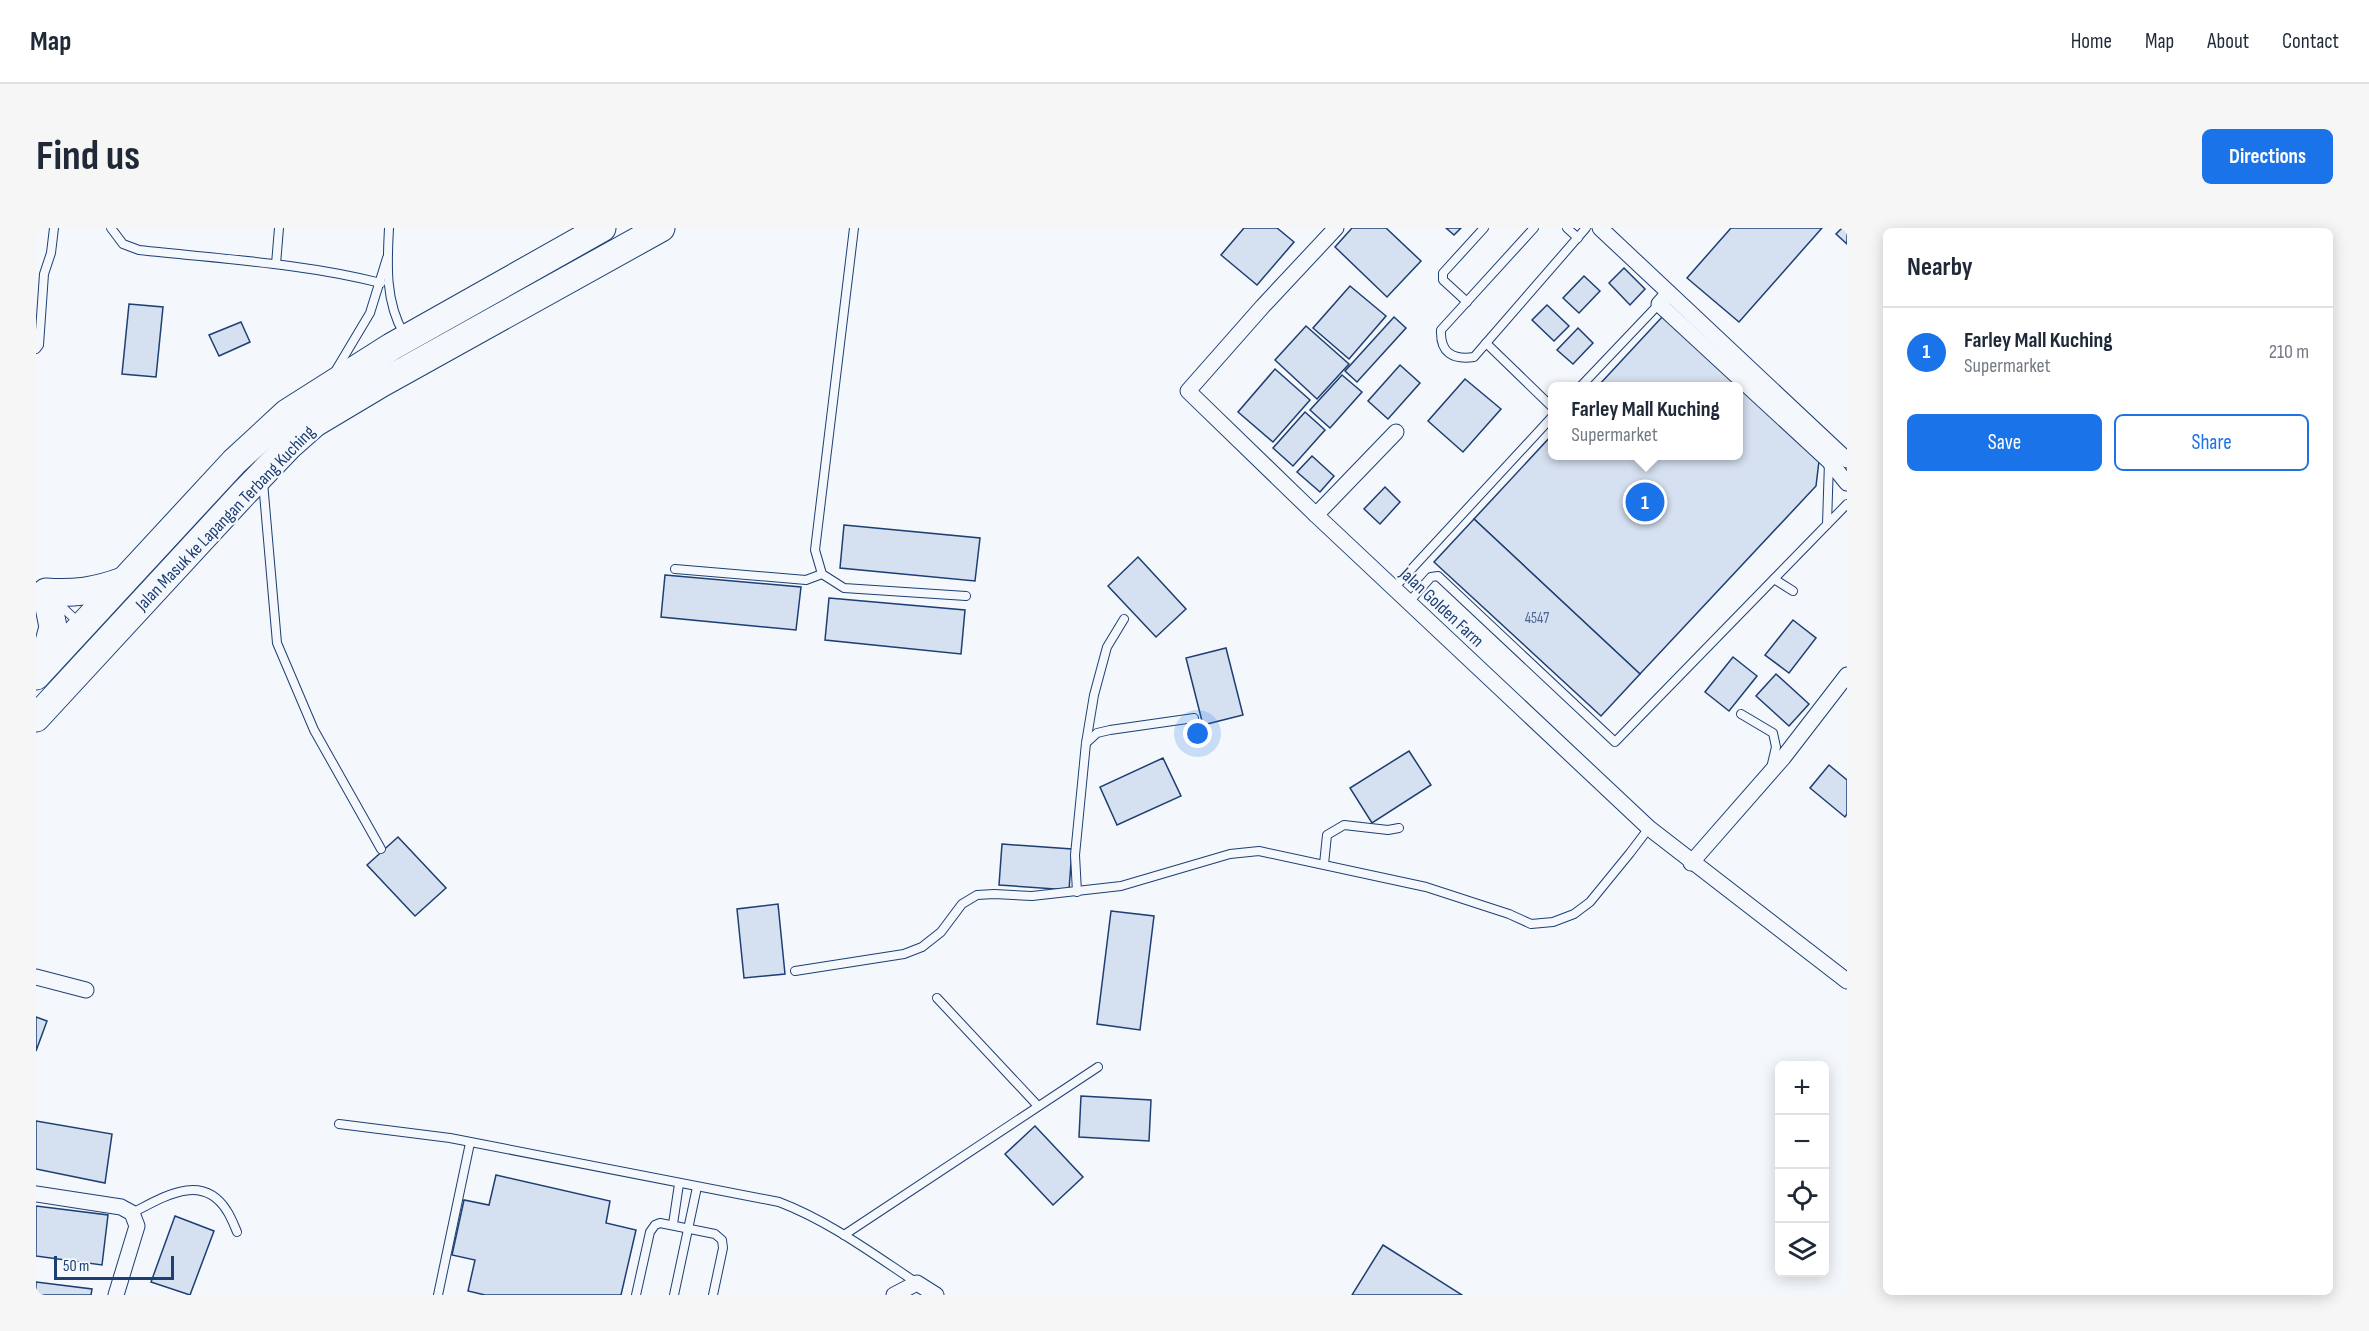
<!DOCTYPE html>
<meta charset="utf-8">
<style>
:root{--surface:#fff;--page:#f6f6f7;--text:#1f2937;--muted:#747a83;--line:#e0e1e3;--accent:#1a73e8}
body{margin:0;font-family:"Sofia Sans Condensed",sans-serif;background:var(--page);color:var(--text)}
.controls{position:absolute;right:18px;bottom:18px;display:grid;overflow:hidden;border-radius:9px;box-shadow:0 3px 15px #0003}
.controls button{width:54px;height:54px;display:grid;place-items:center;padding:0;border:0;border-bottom:2px solid var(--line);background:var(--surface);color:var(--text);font:30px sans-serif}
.scale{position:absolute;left:18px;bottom:15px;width:120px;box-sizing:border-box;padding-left:6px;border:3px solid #1d3f73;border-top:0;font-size:16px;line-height:21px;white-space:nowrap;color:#1d3f73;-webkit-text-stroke:4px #f4f7fb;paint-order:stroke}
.you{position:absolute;left:1162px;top:506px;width:21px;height:21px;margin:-15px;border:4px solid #fff;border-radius:50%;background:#1a73e8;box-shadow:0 0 0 9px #1a73e833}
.badge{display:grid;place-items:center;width:39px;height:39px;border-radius:50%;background:var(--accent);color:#fff;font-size:20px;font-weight:700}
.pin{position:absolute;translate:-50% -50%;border:3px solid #fff;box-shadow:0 2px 6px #0006}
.popup{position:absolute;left:1512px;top:154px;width:195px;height:78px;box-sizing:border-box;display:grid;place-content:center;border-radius:9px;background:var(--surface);filter:drop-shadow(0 2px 4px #0005);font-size:20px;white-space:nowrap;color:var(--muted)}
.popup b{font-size:22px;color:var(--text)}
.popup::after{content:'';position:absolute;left:50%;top:100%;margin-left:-12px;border:12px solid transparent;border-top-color:var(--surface)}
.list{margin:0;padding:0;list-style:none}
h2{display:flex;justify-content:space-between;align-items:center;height:78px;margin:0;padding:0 24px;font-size:26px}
h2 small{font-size:20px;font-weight:400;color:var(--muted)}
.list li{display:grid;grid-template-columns:39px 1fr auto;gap:18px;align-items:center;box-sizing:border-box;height:90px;padding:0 24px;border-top:2px solid var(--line)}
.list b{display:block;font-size:22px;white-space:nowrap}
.list p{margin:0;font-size:20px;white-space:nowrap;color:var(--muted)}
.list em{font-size:20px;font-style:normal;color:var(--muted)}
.actions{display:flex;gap:12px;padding:18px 24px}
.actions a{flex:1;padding:14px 0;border:2px solid var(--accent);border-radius:9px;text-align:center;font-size:21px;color:var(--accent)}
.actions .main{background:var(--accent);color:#fff}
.icon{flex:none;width:33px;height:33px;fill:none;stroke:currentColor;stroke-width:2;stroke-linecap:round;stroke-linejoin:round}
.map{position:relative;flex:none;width:1811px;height:1067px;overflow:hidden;border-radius:9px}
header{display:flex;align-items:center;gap:36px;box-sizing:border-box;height:84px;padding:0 30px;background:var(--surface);border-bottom:2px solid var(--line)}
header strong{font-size:28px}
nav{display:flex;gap:33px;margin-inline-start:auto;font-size:21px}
.intro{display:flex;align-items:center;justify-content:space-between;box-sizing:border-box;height:144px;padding:0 36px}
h1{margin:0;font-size:42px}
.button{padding:15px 27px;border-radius:9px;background:var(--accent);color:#fff;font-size:21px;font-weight:700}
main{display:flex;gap:36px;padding:0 36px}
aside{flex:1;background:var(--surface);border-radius:9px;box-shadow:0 3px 15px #0003}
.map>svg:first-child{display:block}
</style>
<header>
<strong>Map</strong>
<nav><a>Home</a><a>Map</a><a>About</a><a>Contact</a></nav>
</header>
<div class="intro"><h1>Find us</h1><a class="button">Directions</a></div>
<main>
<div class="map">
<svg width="1811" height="1067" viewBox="0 0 1811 1067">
<rect width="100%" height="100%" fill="#f4f7fb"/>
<!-- building -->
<g fill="#d5e0f0" stroke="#1d3f73" stroke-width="1.5">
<polygon points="1208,0 1241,0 1258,14 1221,57 1185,27"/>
<polygon points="1316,0 1350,0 1385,33 1351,69 1299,19"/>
<polygon points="1410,0 1425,0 1418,7"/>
<polygon points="1695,0 1786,0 1703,94 1651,50"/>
<polygon points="1806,0 1811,0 1811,16 1800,6"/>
<polygon points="1588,40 1609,61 1594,77 1573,55"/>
<polygon points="1548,48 1564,63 1543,85 1527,70"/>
<polygon points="1314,58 1350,88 1313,131 1277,100"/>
<polygon points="93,76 127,79 120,149 86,146"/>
<polygon points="1511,77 1533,98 1518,113 1496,92"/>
<polygon points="1627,88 1783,233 1780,258 1604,446 1438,291 1516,207 1516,228 1702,228 1702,158 1562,158"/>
<polygon points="1358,89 1370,100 1321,154 1309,143"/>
<polygon points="205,94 214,114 183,128 173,107"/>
<polygon points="1270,98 1313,136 1281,171 1239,132"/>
<polygon points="1542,100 1557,115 1537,136 1521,122"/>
<polygon points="1364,137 1384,155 1352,191 1332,173"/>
<polygon points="1239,141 1274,172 1237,214 1202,184"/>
<polygon points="1306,147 1326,164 1294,200 1274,182"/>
<polygon points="1429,151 1465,181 1427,224 1392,193"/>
<polygon points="1269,184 1289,202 1257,238 1237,220"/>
<polygon points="1276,228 1298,248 1284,264 1261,244"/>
<polygon points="1349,259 1364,274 1344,296 1328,281"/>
<polygon points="1438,291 1604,446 1565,488 1398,334"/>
<polygon points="808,297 944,310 939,353 804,340"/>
<polygon points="1102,329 1150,381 1120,409 1072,358"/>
<polygon points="629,347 765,359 760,402 625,389"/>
<polygon points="793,370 929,382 925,426 789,412"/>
<polygon points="1757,392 1780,410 1753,445 1729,427"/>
<polygon points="1190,420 1207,487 1167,497 1150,430"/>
<polygon points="1697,429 1721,448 1693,483 1669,464"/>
<polygon points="1740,446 1773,476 1753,498 1720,468"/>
<polygon points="1373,523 1395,557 1336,595 1314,560"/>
<polygon points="1127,530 1145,568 1081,597 1064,559"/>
<polygon points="1793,537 1811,552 1811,586 1809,589 1774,560"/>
<polygon points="362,609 410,660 379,688 331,637"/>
<polygon points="966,616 1036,621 1033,662 963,657"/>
<polygon points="742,676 749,746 708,750 701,681"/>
<polygon points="1075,683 1118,688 1104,802 1061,796"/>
<polygon points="0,789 11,793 0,823"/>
<polygon points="1045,868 1115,872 1113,913 1043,909"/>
<polygon points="0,893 76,906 69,955 0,941"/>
<polygon points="999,898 1047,949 1017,977 969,926"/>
<polygon points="460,947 574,973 570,995 600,1002 585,1067 449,1067 432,1063 439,1032 416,1027 428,972 453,977"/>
<polygon points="0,978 72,987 66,1037 0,1028"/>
<polygon points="139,988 178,1003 154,1067 115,1054"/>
<polygon points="1347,1017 1426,1067 1316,1067"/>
<polygon points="0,1054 56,1061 55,1067 0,1067"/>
</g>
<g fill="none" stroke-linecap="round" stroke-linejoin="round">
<defs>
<g id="lane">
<path d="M 75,0 L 87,16 L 103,22 C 184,31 266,35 345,55"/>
<path d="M 353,0 C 351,36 349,74 368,106"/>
<polyline points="818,0 779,322 786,346 808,360 930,368"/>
<path d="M 1498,0 L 1405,102 C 1404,125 1417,132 1438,129 L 1550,0"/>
<polyline points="1531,0 1542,10"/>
<polyline points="240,36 243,0"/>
<polyline points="1431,74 1407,52 1407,45 1448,0"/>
<polyline points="1450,115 1516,179"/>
<polyline points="0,121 3,117 8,46 15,25 18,0"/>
<polyline points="300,142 334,85 351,30"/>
<polyline points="1545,158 1623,76"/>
<polyline points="227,254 241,415 278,502 345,621"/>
<polyline points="1791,296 1793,234"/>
<polyline points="639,341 770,352 786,346"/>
<polyline points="1738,351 1757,363"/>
<polyline points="1358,360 1516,189"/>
<polyline points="20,373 44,396"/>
<polyline points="1373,374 1395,349 1402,348 1579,514 1811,276"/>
<polyline points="1705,486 1737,505 1740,519 1736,536"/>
<polyline points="1050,515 1061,505 1074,502 1158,490"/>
<polyline points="1288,636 1291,607 1308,597 1352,602 1363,600"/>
<polyline points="1041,664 1039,627 1050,515 1058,467 1071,419 1088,391"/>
<polyline points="759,743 868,726 886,719 905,704 926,676 941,667 958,666 996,668 1085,658 1194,626 1223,623 1390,659 1473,686 1495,696 1517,694 1538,686 1554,674 1594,625 1613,600"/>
<polyline points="901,770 1002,878"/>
<path d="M 303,896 L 414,910 L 743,974 C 793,993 837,1026 881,1055"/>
<path d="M 96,985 C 126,970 166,943 191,983 C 195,989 198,997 201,1004"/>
<polyline points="637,996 643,956"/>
<polyline points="808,1007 1062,839"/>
<polyline points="402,1067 434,915"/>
<polyline points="600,1067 614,1004 619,997 624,995 679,1006 686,1012 687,1020 677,1067"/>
<polyline points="638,1067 661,959"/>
</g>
<g id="street">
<polyline points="1300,0 1227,78 1152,163 1280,287 1613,600 1811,753"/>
<polyline points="1564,0 1811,232"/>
<polyline points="1633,65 1623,76 1793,233 1811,255"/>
<polyline points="1280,287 1360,204"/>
<polyline points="1655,635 1747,530 1811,447"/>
<polyline points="0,749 50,762"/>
<polyline points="0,966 85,979 96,985 101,998 80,1067"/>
<polyline points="858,1067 881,1055 900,1067"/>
</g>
<g id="highway">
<path d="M 7,437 L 17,399 L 10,364 C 38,366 60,363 87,353"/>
<polyline points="0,448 198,234 251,185 355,119 566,0"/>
<polyline points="0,490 206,267 253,218 279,195 346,155 625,0"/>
</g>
</defs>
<!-- lane casing -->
<use href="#lane" stroke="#1d3f73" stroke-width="10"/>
<!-- street casing -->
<use href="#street" stroke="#1d3f73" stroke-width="17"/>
<!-- highway casing -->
<use href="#highway" stroke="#1d3f73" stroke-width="29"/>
<!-- lane -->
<use href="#lane" stroke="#f4f7fb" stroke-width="8"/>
<!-- street -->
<use href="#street" stroke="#f4f7fb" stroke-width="15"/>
<!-- highway -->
<use href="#highway" stroke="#f4f7fb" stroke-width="27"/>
</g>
<g text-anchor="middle" stroke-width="4.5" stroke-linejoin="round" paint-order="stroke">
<!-- number labels -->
<g font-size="15" fill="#4b6792">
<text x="1501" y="395">4547</text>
</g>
<!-- street labels -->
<g font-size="18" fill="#1d3f73" stroke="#f4f7fb">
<text transform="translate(189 290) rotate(-46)" y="6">Jalan Masuk ke Lapangan Terbang Kuching</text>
<text transform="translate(1406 379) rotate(43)" y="6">Jalan Golden Farm</text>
</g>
</g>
</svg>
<div class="controls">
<button>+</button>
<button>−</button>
<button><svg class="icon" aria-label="locate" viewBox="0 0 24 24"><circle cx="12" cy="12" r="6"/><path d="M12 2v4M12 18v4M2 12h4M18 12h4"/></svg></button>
<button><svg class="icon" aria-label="layers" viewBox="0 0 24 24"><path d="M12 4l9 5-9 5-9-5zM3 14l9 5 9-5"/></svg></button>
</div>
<div class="scale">50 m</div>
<div class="you"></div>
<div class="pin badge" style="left:1609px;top:274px">1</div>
<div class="popup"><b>Farley Mall Kuching</b>Supermarket</div>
</div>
<aside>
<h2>Nearby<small></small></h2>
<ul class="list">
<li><span class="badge">1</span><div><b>Farley Mall Kuching</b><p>Supermarket</p></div><em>210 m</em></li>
</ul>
<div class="actions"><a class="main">Save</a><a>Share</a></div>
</aside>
</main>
